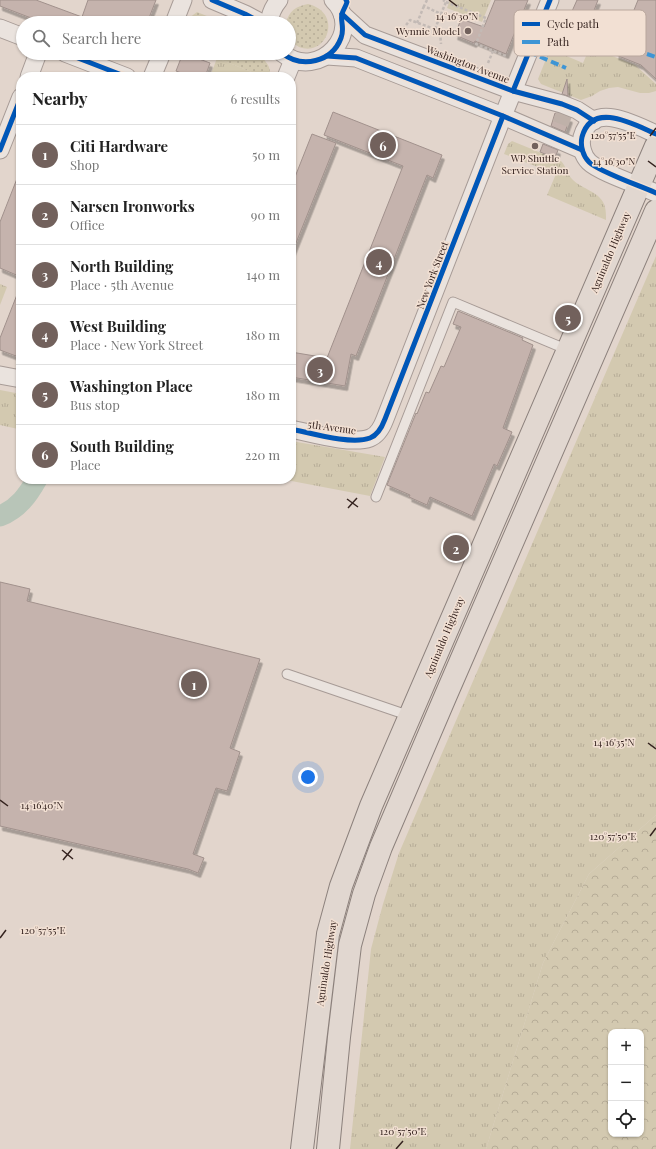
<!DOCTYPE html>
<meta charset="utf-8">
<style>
:root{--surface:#fff;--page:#f2f2f2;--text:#222;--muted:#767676;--line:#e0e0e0;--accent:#72615c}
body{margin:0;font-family:"Playfair Display",serif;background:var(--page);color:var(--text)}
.controls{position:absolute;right:12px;bottom:12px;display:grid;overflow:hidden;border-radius:8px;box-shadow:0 1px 3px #0004}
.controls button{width:36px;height:36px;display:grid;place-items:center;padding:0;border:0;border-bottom:1px solid var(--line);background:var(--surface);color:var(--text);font:20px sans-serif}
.you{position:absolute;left:308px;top:777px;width:14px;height:14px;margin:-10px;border:3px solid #fff;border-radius:50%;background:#1a73e8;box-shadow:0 0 0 6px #1a73e833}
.badge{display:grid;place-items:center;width:26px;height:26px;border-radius:50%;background:var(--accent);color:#fff;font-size:13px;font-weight:700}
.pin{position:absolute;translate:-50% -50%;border:2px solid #fff;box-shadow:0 1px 4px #0006}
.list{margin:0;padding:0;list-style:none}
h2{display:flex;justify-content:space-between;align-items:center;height:52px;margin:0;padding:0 16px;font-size:17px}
h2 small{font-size:13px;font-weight:400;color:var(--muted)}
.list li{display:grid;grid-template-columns:26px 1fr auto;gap:12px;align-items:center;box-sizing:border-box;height:60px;padding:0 16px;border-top:1px solid var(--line)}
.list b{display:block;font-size:15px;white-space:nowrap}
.list p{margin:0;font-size:13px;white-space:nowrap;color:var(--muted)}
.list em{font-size:13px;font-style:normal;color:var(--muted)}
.icon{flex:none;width:22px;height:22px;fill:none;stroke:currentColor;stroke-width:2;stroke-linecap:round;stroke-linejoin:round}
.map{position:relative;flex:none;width:656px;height:1149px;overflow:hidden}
.search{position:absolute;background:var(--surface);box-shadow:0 1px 3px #0004;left:16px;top:16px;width:280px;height:44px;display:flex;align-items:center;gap:10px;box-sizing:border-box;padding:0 14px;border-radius:22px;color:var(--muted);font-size:15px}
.panel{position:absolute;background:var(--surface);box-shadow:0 1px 3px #0004;left:16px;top:72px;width:280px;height:412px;border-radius:16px}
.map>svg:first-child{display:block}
</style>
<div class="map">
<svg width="656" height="1149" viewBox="0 0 656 1149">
<defs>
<pattern id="grass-tufts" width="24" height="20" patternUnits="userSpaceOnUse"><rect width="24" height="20" fill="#d3c9b0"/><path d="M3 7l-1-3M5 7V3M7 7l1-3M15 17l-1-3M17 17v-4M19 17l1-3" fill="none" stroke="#b6ac97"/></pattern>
<pattern id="forest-crowns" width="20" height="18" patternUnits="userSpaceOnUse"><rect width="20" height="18" fill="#d3c9b0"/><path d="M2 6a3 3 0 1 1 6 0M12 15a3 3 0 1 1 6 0" fill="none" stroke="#b6ac97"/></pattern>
<pattern id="garden-dots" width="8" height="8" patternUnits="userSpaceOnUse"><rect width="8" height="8" fill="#d3c9b0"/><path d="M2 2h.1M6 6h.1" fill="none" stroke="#b6ac97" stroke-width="1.8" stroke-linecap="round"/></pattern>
<filter id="shadow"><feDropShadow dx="2.5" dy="4.5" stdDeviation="0" flood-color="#0004"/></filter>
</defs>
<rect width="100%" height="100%" fill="#e2d5cc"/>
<!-- grass -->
<g fill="url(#grass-tufts)">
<polygon points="450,0 491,0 482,22 447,8"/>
<polygon points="590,47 635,65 656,84 656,91 649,93 640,93 618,87 609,88 600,91 592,96 581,100 541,84 538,79 550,49 583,63"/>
<polygon points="217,58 264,77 210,77"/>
<path d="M 512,141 L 561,161 C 566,166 567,174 572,179 C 581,189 602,192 605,207 C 606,211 606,216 606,220 L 547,195 L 556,174 L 504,154 L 508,144 Z"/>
<polygon points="656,256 656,815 589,874 543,963 486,1149 350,1149 371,949 383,904 399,853"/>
<polygon points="0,284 7,287 0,305"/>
<polygon points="0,390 21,394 21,412 18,429 0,425"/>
<polygon points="291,441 385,457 370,496 281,479 291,479"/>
</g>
<!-- forest -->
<path fill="url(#forest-crowns)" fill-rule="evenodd" d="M 656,815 L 656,1149 L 486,1149 L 543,963 L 589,874 ZM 611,1032 L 641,1032 L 641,1134 L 611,1134 Z"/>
<!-- garden -->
<g fill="url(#garden-dots)">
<path d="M 308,4 C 344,13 327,58 299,47 C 296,45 291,42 289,39 C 288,35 289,28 289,23 L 286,23 C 289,11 296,6 308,4 Z"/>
<polygon points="197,12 224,23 201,23 189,18"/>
<path d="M 204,53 L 258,53 C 264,60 273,67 269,77 L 264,77 Z"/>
</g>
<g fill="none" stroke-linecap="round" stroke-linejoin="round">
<!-- canal -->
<path stroke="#b8c5b8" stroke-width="21" d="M 0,516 C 18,509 28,495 37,479"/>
</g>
<!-- building -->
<g fill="#c5b3ad" stroke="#a1918c" filter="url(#shadow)">
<polygon points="0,0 36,0 82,17 88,0 156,0 147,23 44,23 0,6"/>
<polygon points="495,0 528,0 506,54 475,41 474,43 455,35 461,19 484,27"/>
<polygon points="577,0 598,0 588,26 569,18"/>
<polygon points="638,0 656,0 656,79 641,65 616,55"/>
<polygon points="183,53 210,63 205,77 192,77 176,71"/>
<polygon points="567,79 568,96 562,94"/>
<polygon points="333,112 442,155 433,178 427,175 356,356 351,354 345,386 291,377 291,352 327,358 403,166 324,135"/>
<polygon points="555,113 570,118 565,132 551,126"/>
<polygon points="312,134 336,143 292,253 291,187"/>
<polygon points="543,144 558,150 555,158 540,152"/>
<polygon points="20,171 21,171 21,277 0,268 0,222"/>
<polygon points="20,287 21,287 21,343 16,356 0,350 0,338"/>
<polygon points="458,311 523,338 522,340 533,345 503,428 512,432 497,466 494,464 472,516 430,497 427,505 409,497 410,495 387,485 416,413 417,414 426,392 429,393 441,366 444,367 461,327 453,324"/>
<polygon points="0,582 30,589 27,601 260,659 230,748 240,752 227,791 216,788 193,854 204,858 198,873 188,869 0,826"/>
</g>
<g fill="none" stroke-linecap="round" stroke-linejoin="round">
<!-- street-tunnel -->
<polyline stroke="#bfb1a9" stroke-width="17" stroke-dasharray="17 8" stroke-linecap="butt" points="556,113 571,119"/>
<defs>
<g id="lane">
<polyline points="376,497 453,302 568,350"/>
<polyline points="287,674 410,716"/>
</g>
<g id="street">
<polyline points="212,0 245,14 262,23"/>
<polyline points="342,14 365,35 513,91 562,104 577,110 594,121"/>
<polyline points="174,23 183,0"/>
<path d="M 269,23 C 270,14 273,7 279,0"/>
<polyline points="0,28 23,37"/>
<polyline points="65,53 127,77"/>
<path d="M 282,53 C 320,83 365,30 333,0"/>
<polyline points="327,56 356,58 503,116 582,150"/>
<polyline points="29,77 38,53"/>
<polyline points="152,77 162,53"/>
<polyline points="286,77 293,60"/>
<path d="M 656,134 C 635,125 592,100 582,137 C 580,146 583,156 589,162 C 599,172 641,186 656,193"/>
<polyline points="0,150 21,97"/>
<polyline points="0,375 21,379"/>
<path d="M 291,429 C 311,433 351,445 370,438 C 378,435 382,427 385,419 L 503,116 L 550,0"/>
</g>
<g id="primary">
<polyline points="302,1149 328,934 341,886 371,806 656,146"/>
<polyline points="328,1149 339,1037 350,945 364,894 381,847 446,695 656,211"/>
</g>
</defs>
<!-- lane casing -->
<use href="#lane" stroke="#a79b96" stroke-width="11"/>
<!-- street casing -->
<use href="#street" stroke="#a79b96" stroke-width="19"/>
<!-- primary casing -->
<use href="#primary" stroke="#8c817c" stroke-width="24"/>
<!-- path -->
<g stroke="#c3bab5" stroke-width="2.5" stroke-dasharray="3 2" stroke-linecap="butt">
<polyline points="427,0 424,6 441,14 446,2 443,0"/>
<polyline points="446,2 486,18 476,44 506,56 507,55"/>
<polyline points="564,12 570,14"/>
<polyline points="417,23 424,6"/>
<polyline points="403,29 410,20 440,31 441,44"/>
<polyline points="435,29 441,14"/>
<polyline points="488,63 493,51"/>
</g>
<!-- lane -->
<use href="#lane" stroke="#eae3de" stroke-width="9"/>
<!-- street -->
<use href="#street" stroke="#eae3de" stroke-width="17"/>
<!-- primary -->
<use href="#primary" stroke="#e1d7d0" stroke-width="22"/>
<!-- quiet -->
<g stroke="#3e95d5" stroke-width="4" stroke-dasharray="8 4" stroke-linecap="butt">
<polyline points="529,52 566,68"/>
<polyline points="647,54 656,57"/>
</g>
<defs>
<g id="cycleway">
<polyline points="212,0 245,14 262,23"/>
<polyline points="342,14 365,35 513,91 562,104 577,110 594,121"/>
<polyline points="65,53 127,77"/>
<path d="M 282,53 C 302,69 332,62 341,38 C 345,28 340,21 342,14 C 343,10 346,6 347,2 L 346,0"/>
<polyline points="327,56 356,58 503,116 582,150"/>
<polyline points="513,91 550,0"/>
<path d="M 656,134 C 635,125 592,100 582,137 C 580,146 583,156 589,162 C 599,172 641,186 656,193"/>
<polyline points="0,150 21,97"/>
<path d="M 291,429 C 311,433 351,445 370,438 C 378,435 382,427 385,419 L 503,116"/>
</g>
</defs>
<!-- cycleway casing -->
<use href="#cycleway" stroke="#f2e0d3" stroke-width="8"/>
<!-- cycleway -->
<use href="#cycleway" stroke="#0057b8" stroke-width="5"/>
</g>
<!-- ticks -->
<path fill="none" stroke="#35231f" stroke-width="1.5" d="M 449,0 L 457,6M 650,136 L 656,128M 648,161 L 656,167M 347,499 L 358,507M 348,508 L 357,498M 648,743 L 656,749M 0,800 L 8,806M 650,836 L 656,828M 62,850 L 73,859M 63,860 L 72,849M 0,938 L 6,930M 396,1149 L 403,1141"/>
<!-- markers -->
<g fill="#72615c" stroke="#f2e0d3" stroke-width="1.5">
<circle cx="468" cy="31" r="4"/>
<circle cx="535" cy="146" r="4"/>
</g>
<g text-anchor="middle" stroke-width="3" stroke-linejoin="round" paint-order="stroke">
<!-- poi labels -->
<g font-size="10" fill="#35231f" stroke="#f2e0d3" text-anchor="end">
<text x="460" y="35">Wynnie Model</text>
<text x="535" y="162" text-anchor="middle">WP Shuttle<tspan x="535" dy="12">Service Station</tspan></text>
</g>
<!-- street labels -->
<g font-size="10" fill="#35231f" stroke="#f2e0d3">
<text transform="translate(468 64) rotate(21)" y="4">Washington Avenue</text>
<text transform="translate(610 252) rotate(-67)" y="4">Aguinaldo Highway</text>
<text transform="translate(432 275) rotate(-69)" y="4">New York Street</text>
<text transform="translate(332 427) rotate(8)" y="4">5th Avenue</text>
<text transform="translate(444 637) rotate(-67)" y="4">Aguinaldo Highway</text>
<text transform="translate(326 963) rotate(-81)" y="4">Aguinaldo Highway</text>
</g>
</g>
<!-- legend -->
<rect x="514" y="10" width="132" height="46" rx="6" fill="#f2e0d3" stroke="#b9a79d" stroke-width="1"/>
<rect x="522" y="22" width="18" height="4" fill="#0057b8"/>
<rect x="522" y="40" width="18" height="4" fill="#3e95d5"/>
<g font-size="11" fill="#35231f">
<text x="547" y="28">Cycle path</text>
<text x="547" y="46">Path</text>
</g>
<g font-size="10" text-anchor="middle" fill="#35231f" stroke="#f2e0d3" stroke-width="3" stroke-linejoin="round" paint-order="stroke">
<text x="457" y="20">14°16'30"N</text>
<text x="613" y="139">120°57'55"E</text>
<text x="614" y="165">14°16'30"N</text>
<text x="614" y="746">14°16'35"N</text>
<text x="42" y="809">14°16'40"N</text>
<text x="613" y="840">120°57'50"E</text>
<text x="43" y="934">120°57'55"E</text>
<text x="403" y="1135">120°57'50"E</text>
</g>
</svg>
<div class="controls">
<button>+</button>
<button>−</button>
<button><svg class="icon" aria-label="locate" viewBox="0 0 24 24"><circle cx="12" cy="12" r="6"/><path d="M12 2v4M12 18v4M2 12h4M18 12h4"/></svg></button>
</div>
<div class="you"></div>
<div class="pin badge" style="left:194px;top:684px">1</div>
<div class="pin badge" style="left:456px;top:548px">2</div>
<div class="pin badge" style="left:320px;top:370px">3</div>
<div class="pin badge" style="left:379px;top:262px">4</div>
<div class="pin badge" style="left:568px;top:318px">5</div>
<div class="pin badge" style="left:383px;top:145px">6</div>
<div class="search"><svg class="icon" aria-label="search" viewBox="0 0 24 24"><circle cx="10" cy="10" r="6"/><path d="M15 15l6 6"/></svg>Search here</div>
<section class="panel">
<h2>Nearby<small>6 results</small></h2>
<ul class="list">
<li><span class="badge">1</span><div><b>Citi Hardware</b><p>Shop</p></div><em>50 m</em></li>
<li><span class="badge">2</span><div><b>Narsen Ironworks</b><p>Office</p></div><em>90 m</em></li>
<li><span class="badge">3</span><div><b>North Building</b><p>Place · 5th Avenue</p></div><em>140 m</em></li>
<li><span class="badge">4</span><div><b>West Building</b><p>Place · New York Street</p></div><em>180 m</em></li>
<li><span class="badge">5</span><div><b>Washington Place</b><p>Bus stop</p></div><em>180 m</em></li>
<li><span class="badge">6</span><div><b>South Building</b><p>Place</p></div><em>220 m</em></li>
</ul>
</section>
</div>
